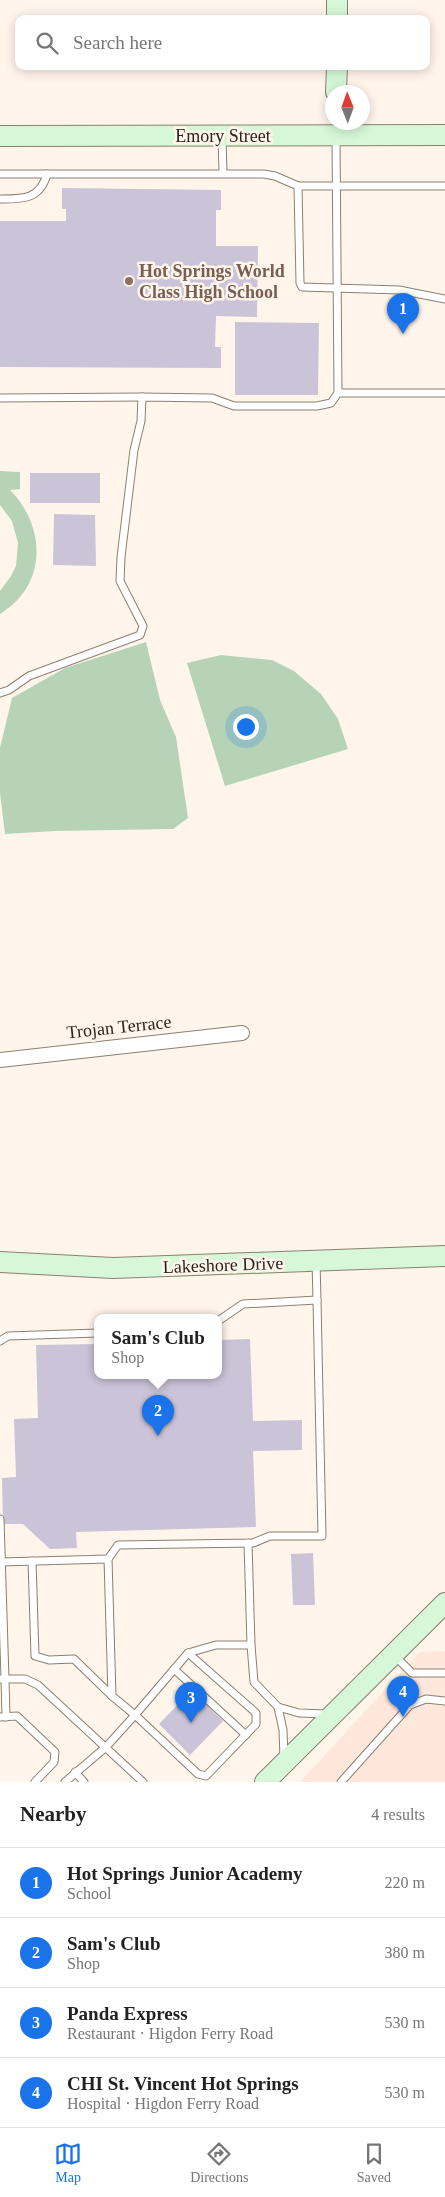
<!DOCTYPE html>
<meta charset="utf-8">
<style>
:root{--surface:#fff;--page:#f6f6f6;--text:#222;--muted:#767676;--line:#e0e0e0;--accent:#1a73e8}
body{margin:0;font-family:"Times New Roman",serif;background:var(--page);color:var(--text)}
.compass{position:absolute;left:325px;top:85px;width:45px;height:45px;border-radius:50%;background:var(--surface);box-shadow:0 2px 12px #0003;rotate:359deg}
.you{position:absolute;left:245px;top:726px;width:18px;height:18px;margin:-12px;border:4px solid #fff;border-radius:50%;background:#1a73e8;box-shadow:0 0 0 8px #1a73e833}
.badge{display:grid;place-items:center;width:32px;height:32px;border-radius:50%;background:var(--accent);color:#fff;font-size:16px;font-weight:700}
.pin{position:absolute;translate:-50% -41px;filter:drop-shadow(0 1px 2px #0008)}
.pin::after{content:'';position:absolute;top:26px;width:18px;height:15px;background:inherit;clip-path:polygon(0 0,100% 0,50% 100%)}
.popup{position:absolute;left:94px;top:1314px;width:128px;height:65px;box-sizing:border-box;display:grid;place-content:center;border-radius:10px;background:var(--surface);filter:drop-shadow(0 1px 4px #0005);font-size:16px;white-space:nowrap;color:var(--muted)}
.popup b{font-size:19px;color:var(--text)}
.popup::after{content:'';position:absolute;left:50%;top:100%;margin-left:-10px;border:10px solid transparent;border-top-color:var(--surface)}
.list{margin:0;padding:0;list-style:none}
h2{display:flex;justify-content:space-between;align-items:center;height:65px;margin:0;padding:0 20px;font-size:21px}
h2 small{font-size:16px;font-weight:400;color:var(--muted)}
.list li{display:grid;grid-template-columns:32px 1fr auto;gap:15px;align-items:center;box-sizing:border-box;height:70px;padding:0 20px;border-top:1px solid var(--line)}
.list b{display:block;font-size:19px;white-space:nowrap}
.list p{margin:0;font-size:16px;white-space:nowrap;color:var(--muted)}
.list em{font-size:16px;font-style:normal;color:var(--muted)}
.icon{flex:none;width:28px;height:28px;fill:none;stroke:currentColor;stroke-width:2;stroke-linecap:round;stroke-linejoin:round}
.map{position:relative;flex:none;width:445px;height:1782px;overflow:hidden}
.search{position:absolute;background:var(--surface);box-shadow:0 2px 12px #0003;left:15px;right:15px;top:15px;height:55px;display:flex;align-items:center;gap:12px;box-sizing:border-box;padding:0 18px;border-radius:10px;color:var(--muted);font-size:19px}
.sheet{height:345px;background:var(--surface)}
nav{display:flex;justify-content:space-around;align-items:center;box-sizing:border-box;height:70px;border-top:1px solid var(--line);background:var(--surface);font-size:14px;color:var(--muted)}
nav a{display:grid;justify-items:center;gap:2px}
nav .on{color:var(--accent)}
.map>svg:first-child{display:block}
</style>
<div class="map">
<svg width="445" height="1782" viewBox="0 0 445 1782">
<rect width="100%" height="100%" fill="#fff5eb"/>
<!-- medical -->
<polygon fill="#ffe7dc" points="445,1651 445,1782 300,1782 420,1652"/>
<!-- green -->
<g fill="#b6d3b8">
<path d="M 0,471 L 20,472 L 20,489 L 10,490 C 46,526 48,585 0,614 L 0,591 L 11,576 L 16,566 L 18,543 L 12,521 L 0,505 Z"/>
<polygon points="146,642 160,700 176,737 188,818 173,829 55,831 5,834 0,793 0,748 12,698 65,668"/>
<polygon points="221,655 272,660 294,671 321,694 338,719 348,749 225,786 187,663"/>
</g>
<!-- building -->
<g fill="#cbc4d8">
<polygon points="62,188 221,190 221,210 216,210 216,246 258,246 257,317 216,316 215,347 221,347 221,368 0,367 0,221 66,221 66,209 62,209"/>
<polygon points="235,322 319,323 318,395 235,395"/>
<rect x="30" y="473" width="70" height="30"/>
<polygon points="54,514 95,515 96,566 53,565"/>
<polygon points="250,1339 253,1421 302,1420 302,1450 253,1451 256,1527 76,1532 77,1548 50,1549 23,1524 3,1524 2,1478 16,1477 14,1419 38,1418 36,1345 98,1344 98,1375 218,1375 218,1340"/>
<polygon points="313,1553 315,1605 293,1605 291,1554"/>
<polygon points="192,1690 223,1721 190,1755 159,1724"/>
</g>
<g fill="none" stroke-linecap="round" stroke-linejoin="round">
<defs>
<g id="lane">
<polyline points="222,136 223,173"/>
<polyline points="0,174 264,174 275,176 298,186 445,186"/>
<polyline points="298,186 300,283 302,287 399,290 445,299"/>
<path d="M 0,199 C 22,199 40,200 47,174"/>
<polyline points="338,393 445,393"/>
<polyline points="0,398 142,397"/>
<polyline points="0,693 9,690 29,676 140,635 143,626 120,581 121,557 134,450 141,421 142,397 212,398 234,406 317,406 331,403 338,393 336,136"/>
<polyline points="218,1321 243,1304 317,1300 316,1262"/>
<polyline points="0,1341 8,1336 98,1333"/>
<polyline points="0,1519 5,1679 0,1679"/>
<polyline points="248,1543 251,1645"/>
<polyline points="32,1561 35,1656 49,1660 74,1659 112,1696"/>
<polyline points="1,1562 108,1559"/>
<polyline points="395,1656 412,1673 445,1673"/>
<polyline points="174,1669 246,1735"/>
<polyline points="278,1707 299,1713 327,1714"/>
<polyline points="0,1717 17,1716 55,1752 54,1762 35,1782"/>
<polyline points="6,1717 5,1679 25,1679 38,1685 143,1782"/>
<polyline points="284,1758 283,1730 278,1707 254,1682 251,1645 216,1645 188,1653 135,1715 112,1696 108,1559 118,1545 253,1543 270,1536 322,1536 317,1300"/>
<polyline points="75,1772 84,1782"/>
<polyline points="65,1782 106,1747 135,1715 198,1774 206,1776 256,1724 256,1713 188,1653"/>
<polyline points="341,1782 410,1705 426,1699 445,1701"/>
</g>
<polyline id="street" points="0,1060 242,1033"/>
<g id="secondary">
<polyline points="337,19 337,0"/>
<polyline points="336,92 337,66"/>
<polyline points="0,136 445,135"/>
<polyline points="0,1262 113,1268 445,1256"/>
<polyline points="265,1782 445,1603"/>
</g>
</defs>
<!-- lane casing -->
<use href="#lane" stroke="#8d7f70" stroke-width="9"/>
<!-- street casing -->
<use href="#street" stroke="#8d7f70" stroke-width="16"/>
<!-- secondary casing -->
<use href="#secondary" stroke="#8d7f70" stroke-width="22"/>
<!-- lane -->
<use href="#lane" stroke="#fff" stroke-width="7"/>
<!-- street -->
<use href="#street" stroke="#fff" stroke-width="14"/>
<!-- secondary -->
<use href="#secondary" stroke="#d6f8d9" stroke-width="20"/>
</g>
<!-- markers -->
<circle fill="#8d6e63" stroke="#fff5eb" stroke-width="2" cx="129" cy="281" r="5"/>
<g text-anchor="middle" stroke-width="5" stroke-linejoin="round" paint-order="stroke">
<!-- street labels -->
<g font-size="18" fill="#2a241e" stroke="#fff5eb">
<text x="223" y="142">Emory Street</text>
<text transform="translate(119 1027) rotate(-6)" y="6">Trojan Terrace</text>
<text transform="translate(223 1265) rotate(-2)" y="6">Lakeshore Drive</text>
</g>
<!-- education labels -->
<g font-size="18" font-weight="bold" fill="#785e54" stroke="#fff5eb" text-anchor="start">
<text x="139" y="277">Hot Springs World<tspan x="139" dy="21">Class High School</tspan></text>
</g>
</g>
</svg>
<svg class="compass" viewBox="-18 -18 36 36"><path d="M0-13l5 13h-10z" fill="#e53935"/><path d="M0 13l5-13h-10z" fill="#767676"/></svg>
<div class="you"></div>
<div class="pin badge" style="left:403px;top:334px">1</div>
<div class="pin badge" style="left:158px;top:1436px">2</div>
<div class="popup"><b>Sam's Club</b>Shop</div>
<div class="pin badge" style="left:191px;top:1723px">3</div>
<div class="pin badge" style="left:403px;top:1717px">4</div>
<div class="search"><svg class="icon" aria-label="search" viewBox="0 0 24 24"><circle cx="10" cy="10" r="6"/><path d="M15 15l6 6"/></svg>Search here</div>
</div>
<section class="sheet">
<h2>Nearby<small>4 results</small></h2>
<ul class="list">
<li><span class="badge">1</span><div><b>Hot Springs Junior Academy</b><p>School</p></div><em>220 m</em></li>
<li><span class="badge">2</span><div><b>Sam's Club</b><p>Shop</p></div><em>380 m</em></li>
<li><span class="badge">3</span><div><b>Panda Express</b><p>Restaurant · Higdon Ferry Road</p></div><em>530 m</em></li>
<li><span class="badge">4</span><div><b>CHI St. Vincent Hot Springs</b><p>Hospital · Higdon Ferry Road</p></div><em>530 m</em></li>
</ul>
</section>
<nav>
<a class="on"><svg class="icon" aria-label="map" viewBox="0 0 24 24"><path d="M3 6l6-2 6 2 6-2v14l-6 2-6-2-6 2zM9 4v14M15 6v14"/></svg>Map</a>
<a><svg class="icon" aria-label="directions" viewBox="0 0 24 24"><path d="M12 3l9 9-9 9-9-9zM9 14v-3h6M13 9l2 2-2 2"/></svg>Directions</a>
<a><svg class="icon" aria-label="saved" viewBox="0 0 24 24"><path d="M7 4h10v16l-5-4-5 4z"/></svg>Saved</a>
</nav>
